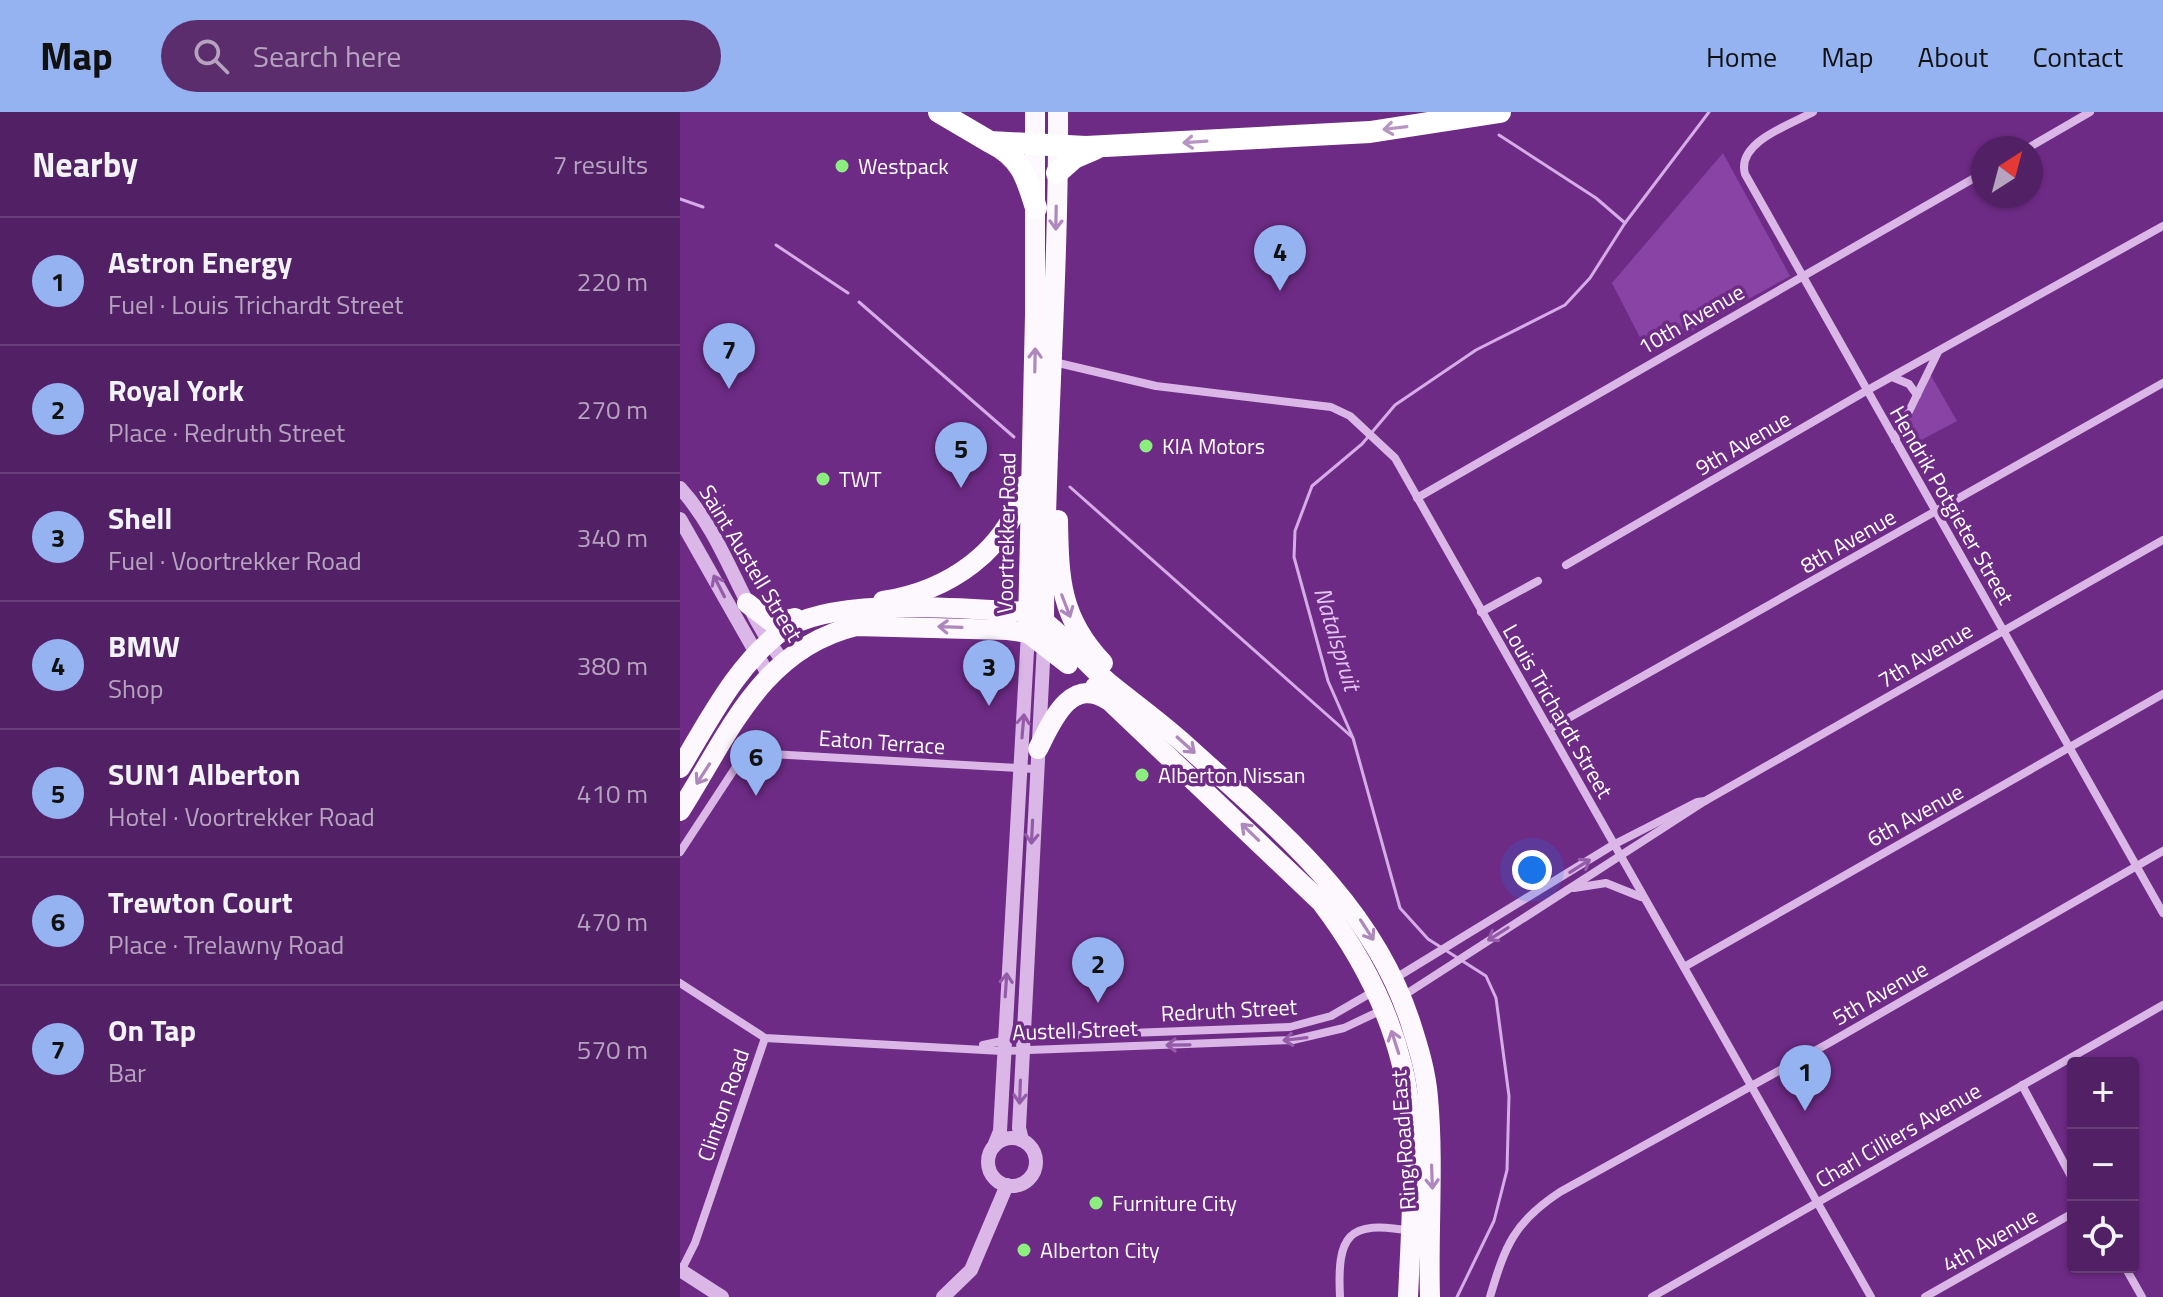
<!DOCTYPE html>
<meta charset="utf-8">
<style>
:root{--surface:#522064;--page:#5c2d6d;--text:#f1f3f6;--muted:#b5a3bf;--line:#683e78;--accent:#95b2f1}
body{margin:0;font-family:"Titillium Web",sans-serif;background:var(--page);color:var(--text)}
.controls{position:absolute;right:24px;bottom:24px;display:grid;overflow:hidden;border-radius:8px;box-shadow:0 2px 6px #0004}
.controls button{width:72px;height:72px;display:grid;place-items:center;padding:0;border:0;border-bottom:2px solid var(--line);background:var(--surface);color:var(--text);font:40px sans-serif}
.compass{position:absolute;left:1291px;top:24px;width:72px;height:72px;border-radius:50%;background:var(--surface);box-shadow:0 2px 6px #0004;rotate:36deg}
.you{position:absolute;left:852px;top:758px;width:28px;height:28px;margin:-20px;border:6px solid #fff;border-radius:50%;background:#1a73e8;box-shadow:0 0 0 12px #1a73e833}
.badge{display:grid;place-items:center;width:52px;height:52px;border-radius:50%;background:var(--accent);color:#111;font-size:26px;font-weight:700}
.pin{position:absolute;translate:-50% -66px;filter:drop-shadow(0 2px 4px #0008)}
.pin::after{content:'';position:absolute;top:42px;width:28px;height:24px;background:inherit;clip-path:polygon(0 0,100% 0,50% 100%)}
.list{margin:0;padding:0;list-style:none}
h2{display:flex;justify-content:space-between;align-items:center;height:104px;margin:0;padding:0 32px;font-size:34px}
h2 small{font-size:26px;font-weight:400;color:var(--muted)}
.list li{display:grid;grid-template-columns:52px 1fr auto;gap:24px;align-items:center;box-sizing:border-box;height:128px;padding:0 32px;border-top:2px solid var(--line)}
.list b{display:block;font-size:30px;white-space:nowrap}
.list p{margin:0;font-size:26px;white-space:nowrap;color:var(--muted)}
.list em{font-size:26px;font-style:normal;color:var(--muted)}
.icon{flex:none;width:44px;height:44px;fill:none;stroke:currentColor;stroke-width:2;stroke-linecap:round;stroke-linejoin:round}
.map{position:relative;flex:none;width:1483px;height:1185px;overflow:hidden}
header{display:flex;align-items:center;gap:48px;box-sizing:border-box;height:112px;padding:0 40px;background:var(--accent);color:#111}
header strong{font-size:38px}
nav{display:flex;gap:44px;margin-inline-start:auto;font-size:28px}
.search{width:560px;height:72px;background:var(--page);display:flex;align-items:center;gap:20px;box-sizing:border-box;padding:0 28px;border-radius:44px;color:var(--muted);font-size:30px}
main{display:flex}
aside{flex:1;background:var(--surface)}
.map>svg:first-child{display:block}
</style>
<header>
<strong>Map</strong>
<div class="search"><svg class="icon" aria-label="search" viewBox="0 0 24 24"><circle cx="10" cy="10" r="6"/><path d="M15 15l6 6"/></svg>Search here</div>
<nav><a>Home</a><a>Map</a><a>About</a><a>Contact</a></nav>
</header>
<main>
<aside>
<h2>Nearby<small>7 results</small></h2>
<ul class="list">
<li><span class="badge">1</span><div><b>Astron Energy</b><p>Fuel · Louis Trichardt Street</p></div><em>220 m</em></li>
<li><span class="badge">2</span><div><b>Royal York</b><p>Place · Redruth Street</p></div><em>270 m</em></li>
<li><span class="badge">3</span><div><b>Shell</b><p>Fuel · Voortrekker Road</p></div><em>340 m</em></li>
<li><span class="badge">4</span><div><b>BMW</b><p>Shop</p></div><em>380 m</em></li>
<li><span class="badge">5</span><div><b>SUN1 Alberton</b><p>Hotel · Voortrekker Road</p></div><em>410 m</em></li>
<li><span class="badge">6</span><div><b>Trewton Court</b><p>Place · Trelawny Road</p></div><em>470 m</em></li>
<li><span class="badge">7</span><div><b>On Tap</b><p>Bar</p></div><em>570 m</em></li>
</ul>
</aside>
<div class="map">
<svg width="1483" height="1185" viewBox="0 0 1483 1185">
<rect width="100%" height="100%" fill="#6e2b86"/>
<!-- green -->
<g fill="#8943a4">
<polygon points="1043,41 1110,164 969,243 932,171"/>
<polygon points="1250,262 1277,309 1228,335 1221,322"/>
</g>
<g fill="none" stroke-linecap="round" stroke-linejoin="round">
<!-- stream -->
<g stroke="#d6ace8" stroke-width="3">
<polyline points="819,23 916,86 945,111"/>
<polyline points="0,87 23,95"/>
<polyline points="96,133 168,181"/>
<polyline points="179,190 334,325"/>
<polyline points="390,375 672,625"/>
<polyline points="777,1185 814,1109 827,1058 829,984 816,886 806,864 748,827 720,796 673,626 648,569 614,445 615,419 632,374 682,332 715,293 796,238 885,193 910,166 945,111 1029,0"/>
</g>
<!-- minor -->
<g stroke="#dab7e7" stroke-width="8">
<path d="M 1133,0 C 1110,13 1056,30 1065,62 L 1483,801"/>
<polyline points="1348,36 1410,0"/>
<polyline points="374,250 476,274 651,295 670,304 715,346 1191,1185"/>
<polyline points="1212,265 1229,272 1237,283"/>
<polyline points="1215,328 1258,240"/>
<polyline points="737,386 1303,61"/>
<polyline points="886,453 1186,279 1483,114"/>
<polyline points="801,500 858,469"/>
<polyline points="869,617 1483,271"/>
<polyline points="0,740 63,644 73,641 355,657"/>
<polyline points="894,776 926,771 961,785"/>
<polyline points="1004,855 1483,582"/>
<polyline points="714,867 933,733 1017,690 1025,689"/>
<polyline points="0,871 85,926 322,939 613,928 664,916 702,898"/>
<polyline points="723,884 1025,689 1483,428"/>
<polyline points="303,933 341,925 610,915 651,904 696,878"/>
<polyline points="1342,973 1393,1068"/>
<polyline points="1445,1155 1462,1185"/>
<polyline points="0,1161 15,1131 85,926"/>
<path d="M 660,1185 C 657,1124 667,1107 731,1119"/>
<path d="M 810,1185 C 825,1134 834,1110 880,1080 L 1149,931 L 1483,739"/>
<polyline points="972,1185 1483,893"/>
<polyline points="1245,1185 1393,1101"/>
</g>
<!-- tertiary -->
<g stroke="#dab7e7" stroke-width="14">
<path d="M 0,376 C 46,426 61,496 103,549"/>
<polyline points="0,407 88,562"/>
<circle cx="332" cy="1050" r="24"/>
<polyline points="342,1028 339,1016 364,531"/>
<polyline points="314,1034 320,1019 348,521"/>
<polyline points="0,1158 42,1185"/>
<polyline points="263,1185 291,1158 327,1073"/>
</g>
<!-- primary -->
<g stroke="#fdf8fe" stroke-width="20">
<path d="M 378,408 C 379,467 380,506 423,551"/>
<path d="M 203,489 C 268,479 327,440 345,373"/>
<polyline points="67,491 93,511 115,506"/>
<polyline points="348,513 355,203 355,0"/>
<path d="M 364,516 C 364,344 379,172 378,0"/>
<path d="M 415,575 L 641,790 C 679,840 707,892 722,953 C 739,1019 731,1116 728,1185"/>
<path d="M 358,637 C 372,609 390,564 428,588"/>
<path d="M 0,656 C 29,609 56,553 102,519 C 152,483 285,497 348,500 C 377,513 403,550 429,571 C 456,593 483,612 509,636 C 598,717 691,791 730,909 C 738,934 746,959 748,986 C 754,1052 748,1118 750,1185"/>
<path d="M 0,699 C 49,622 81,537 176,514 L 328,518 L 348,521 L 388,552"/>
</g>
<!-- motorway -->
<g stroke="#fff" stroke-width="22">
<polyline points="259,0 310,30 406,35 690,20 820,0"/>
<path d="M 312,31 C 341,45 347,66 356,96"/>
<polyline points="377,61 394,46 415,37"/>
</g>
</g>
<!-- one-way arrows -->
<defs><path id="oneway-shaft" d="M-6 0H5M1.5-3L5.5 0L1.5 3" fill="none" stroke-width="1.6" stroke-linecap="round" stroke-linejoin="round" transform="scale(2)"/></defs>
<g stroke="#b695c2">
<use href="#oneway-shaft" transform="translate(715 16) rotate(173)"/>
<use href="#oneway-shaft" transform="translate(515 30) rotate(176)"/>
</g>
<g stroke="#ae87bc">
<use href="#oneway-shaft" transform="translate(376 106) rotate(91)"/>
<use href="#oneway-shaft" transform="translate(355 248) rotate(-89)"/>
<use href="#oneway-shaft" transform="translate(386 494) rotate(69)"/>
<use href="#oneway-shaft" transform="translate(270 515) rotate(-178)"/>
<use href="#oneway-shaft" transform="translate(506 633) rotate(42)"/>
<use href="#oneway-shaft" transform="translate(23 662) rotate(123)"/>
<use href="#oneway-shaft" transform="translate(570 720) rotate(-136)"/>
<use href="#oneway-shaft" transform="translate(687 818) rotate(57)"/>
<use href="#oneway-shaft" transform="translate(715 930) rotate(-108)"/>
<use href="#oneway-shaft" transform="translate(752 1065) rotate(88)"/>
</g>
<g stroke="#945ca8">
<use href="#oneway-shaft" transform="translate(39 474) rotate(-117)"/>
<use href="#oneway-shaft" transform="translate(343 614) rotate(-85)"/>
<use href="#oneway-shaft" transform="translate(352 720) rotate(93)"/>
<use href="#oneway-shaft" transform="translate(900 754) rotate(-32)"/>
<use href="#oneway-shaft" transform="translate(818 822) rotate(148)"/>
<use href="#oneway-shaft" transform="translate(326 873) rotate(-86)"/>
<use href="#oneway-shaft" transform="translate(615 927) rotate(173)"/>
<use href="#oneway-shaft" transform="translate(498 933) rotate(179)"/>
<use href="#oneway-shaft" transform="translate(340 980) rotate(92)"/>
</g>
<!-- markers -->
<g fill="#8cee7e" stroke="#6e2b86" stroke-width="3">
<circle cx="162" cy="54" r="8"/>
<circle cx="466" cy="334" r="8"/>
<circle cx="143" cy="367" r="8"/>
<circle cx="462" cy="663" r="8"/>
<circle cx="416" cy="1091" r="8"/>
<circle cx="344" cy="1138" r="8"/>
</g>
<g text-anchor="middle" stroke-width="7" stroke-linejoin="round" paint-order="stroke">
<!-- poi labels -->
<g font-size="22" fill="#fff" stroke="#6e2b86" text-anchor="start">
<text x="178" y="62">Westpack</text>
<text x="482" y="342">KIA Motors</text>
<text x="159" y="375">TWT</text>
<text x="478" y="671">Alberton Nissan</text>
<text x="432" y="1099">Furniture City</text>
<text x="360" y="1146">Alberton City</text>
</g>
<!-- street labels -->
<g font-size="22" fill="#fff" stroke="#6e2b86">
<text transform="translate(1011 207) rotate(-30)" y="8">10th Avenue</text>
<text transform="translate(1063 331) rotate(-30)" y="8">9th Avenue</text>
<text transform="translate(1272 393) rotate(60)" y="8">Hendrik Potgieter Street</text>
<text transform="translate(326 421) rotate(-89)" y="8">Voortrekker Road</text>
<text transform="translate(1168 429) rotate(-30)" y="8">8th Avenue</text>
<text transform="translate(71 451) rotate(59)" y="8">Saint Austell Street</text>
<text transform="translate(1245 543) rotate(-31)" y="8">7th Avenue</text>
<text transform="translate(878 599) rotate(60)" y="8">Louis Trichardt Street</text>
<text transform="translate(202 630) rotate(4)" y="8">Eaton Terrace</text>
<text transform="translate(1235 703) rotate(-29)" y="8">6th Avenue</text>
<text transform="translate(1200 881) rotate(-30)" y="8">5th Avenue</text>
<text transform="translate(549 898) rotate(-3)" y="8">Redruth Street</text>
<text transform="translate(395 918) rotate(-2)" y="8">Austell Street</text>
<text transform="translate(43 993) rotate(-71)" y="8">Clinton Road</text>
<text transform="translate(1218 1023) rotate(-30)" y="8">Charl Cilliers Avenue</text>
<text transform="translate(723 1028) rotate(-94)" y="8">Ring Road East</text>
<text transform="translate(1310 1128) rotate(-30)" y="8">4th Avenue</text>
</g>
<!-- water labels -->
<g font-size="24" font-style="italic" fill="#e2c2ef" stroke="#6e2b86">
<text transform="translate(657 527) rotate(73)" y="8">Natalspruit</text>
</g>
</g>
</svg>
<div class="controls">
<button>+</button>
<button>−</button>
<button><svg class="icon" aria-label="locate" viewBox="0 0 24 24"><circle cx="12" cy="12" r="6"/><path d="M12 2v4M12 18v4M2 12h4M18 12h4"/></svg></button>
</div>
<svg class="compass" viewBox="-18 -18 36 36"><path d="M0-13l5 13h-10z" fill="#e53935"/><path d="M0 13l5-13h-10z" fill="#b5a3bf"/></svg>
<div class="you"></div>
<div class="pin badge" style="left:1125px;top:999px">1</div>
<div class="pin badge" style="left:418px;top:891px">2</div>
<div class="pin badge" style="left:309px;top:594px">3</div>
<div class="pin badge" style="left:600px;top:179px">4</div>
<div class="pin badge" style="left:281px;top:376px">5</div>
<div class="pin badge" style="left:76px;top:684px">6</div>
<div class="pin badge" style="left:49px;top:277px">7</div>
</div>
</main>
